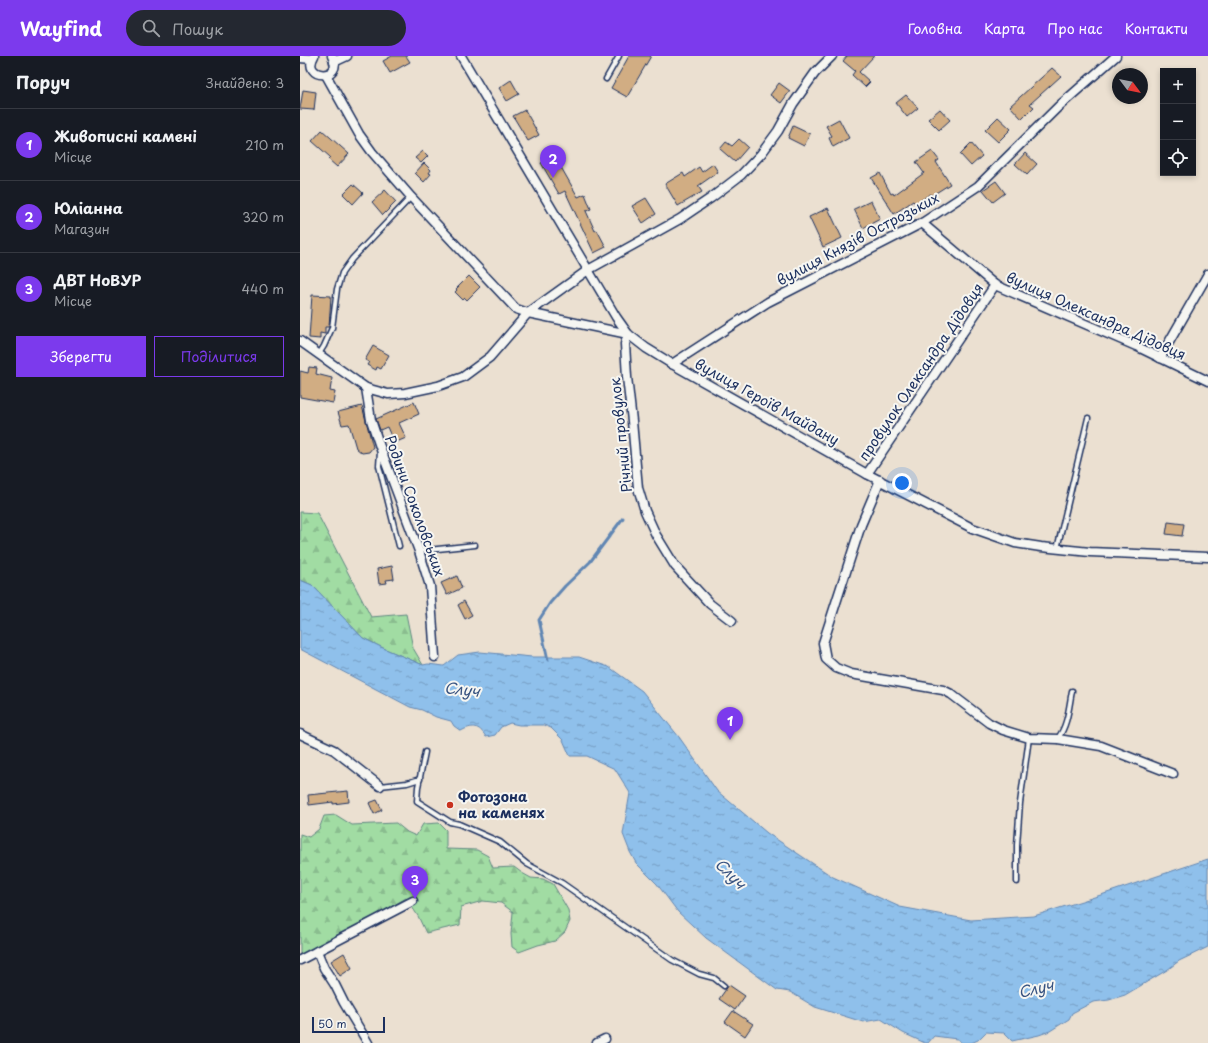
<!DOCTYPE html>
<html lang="uk">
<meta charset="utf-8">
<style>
:root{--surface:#171b24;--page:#242831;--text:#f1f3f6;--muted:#9ea1a6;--line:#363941;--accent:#7c3aed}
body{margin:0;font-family:"Playpen Sans",sans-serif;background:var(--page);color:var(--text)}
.controls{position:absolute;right:12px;top:12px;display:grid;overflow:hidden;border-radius:0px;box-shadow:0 2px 6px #0003}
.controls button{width:36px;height:36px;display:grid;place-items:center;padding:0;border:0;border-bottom:1px solid var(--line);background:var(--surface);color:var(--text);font:20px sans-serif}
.compass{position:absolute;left:812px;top:12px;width:36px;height:36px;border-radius:50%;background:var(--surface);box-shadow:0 2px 6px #0003;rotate:122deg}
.scale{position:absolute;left:12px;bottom:10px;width:73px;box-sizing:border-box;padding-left:4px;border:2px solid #1b2f5e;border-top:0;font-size:11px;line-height:14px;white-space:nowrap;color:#1b2f5e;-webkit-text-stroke:3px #f6f6f2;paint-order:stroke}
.you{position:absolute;left:602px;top:427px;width:14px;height:14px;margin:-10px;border:3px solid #fff;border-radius:50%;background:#1a73e8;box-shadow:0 0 0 6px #1a73e833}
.badge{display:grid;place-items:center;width:26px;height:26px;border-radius:50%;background:var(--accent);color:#fff;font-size:13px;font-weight:700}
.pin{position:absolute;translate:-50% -33px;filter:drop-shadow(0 1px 2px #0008)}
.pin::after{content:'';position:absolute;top:21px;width:14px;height:12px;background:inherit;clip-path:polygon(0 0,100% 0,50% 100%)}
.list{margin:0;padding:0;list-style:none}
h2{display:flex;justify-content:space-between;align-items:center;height:52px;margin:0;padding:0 16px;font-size:17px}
h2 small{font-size:13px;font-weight:400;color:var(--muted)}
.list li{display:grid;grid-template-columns:26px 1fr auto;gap:12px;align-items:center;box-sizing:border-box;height:72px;padding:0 16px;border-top:1px solid var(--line)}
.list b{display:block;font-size:15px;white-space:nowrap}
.list p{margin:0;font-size:13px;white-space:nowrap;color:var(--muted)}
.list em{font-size:13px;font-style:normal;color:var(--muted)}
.actions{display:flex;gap:8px;padding:12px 16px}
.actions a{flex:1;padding:9px 0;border:1px solid var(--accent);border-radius:0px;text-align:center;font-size:14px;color:var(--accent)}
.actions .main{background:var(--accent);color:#fff}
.icon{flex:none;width:22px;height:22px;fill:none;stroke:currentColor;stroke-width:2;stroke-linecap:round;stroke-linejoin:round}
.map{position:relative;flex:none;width:908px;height:987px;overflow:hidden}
header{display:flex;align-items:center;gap:24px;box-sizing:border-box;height:56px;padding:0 20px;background:var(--accent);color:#fff}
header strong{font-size:19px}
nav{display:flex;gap:22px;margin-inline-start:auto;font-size:14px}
.search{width:280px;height:36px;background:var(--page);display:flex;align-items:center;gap:10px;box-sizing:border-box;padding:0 14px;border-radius:22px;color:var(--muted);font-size:15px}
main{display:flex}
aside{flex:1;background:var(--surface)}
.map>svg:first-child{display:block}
</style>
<header>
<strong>Wayfind</strong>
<div class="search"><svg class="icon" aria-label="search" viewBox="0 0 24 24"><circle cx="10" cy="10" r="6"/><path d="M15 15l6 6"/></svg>Пошук</div>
<nav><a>Головна</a><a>Карта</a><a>Про нас</a><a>Контакти</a></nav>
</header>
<main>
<aside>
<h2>Поруч<small>Знайдено: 3</small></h2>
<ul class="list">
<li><span class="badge">1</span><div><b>Живописні камені</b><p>Місце</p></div><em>210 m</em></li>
<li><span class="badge">2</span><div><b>Юліанна</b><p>Магазин</p></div><em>320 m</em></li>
<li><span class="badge">3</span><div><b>ДВТ НоВУР</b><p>Місце</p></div><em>440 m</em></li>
</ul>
<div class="actions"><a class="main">Зберегти</a><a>Поділитися</a></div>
</aside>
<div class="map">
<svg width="908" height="987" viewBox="0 0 908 987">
<defs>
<pattern id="forest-firs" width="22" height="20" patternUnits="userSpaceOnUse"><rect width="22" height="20" fill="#a1dca3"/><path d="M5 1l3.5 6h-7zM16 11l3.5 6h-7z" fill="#8abd8f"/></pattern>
<pattern id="water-ripples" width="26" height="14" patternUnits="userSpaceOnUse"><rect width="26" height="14" fill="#8fc0eb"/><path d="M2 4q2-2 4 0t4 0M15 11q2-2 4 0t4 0" fill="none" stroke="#749cc2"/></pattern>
</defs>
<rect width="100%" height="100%" fill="#ebe0d1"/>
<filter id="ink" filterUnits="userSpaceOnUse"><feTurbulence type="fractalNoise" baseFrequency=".025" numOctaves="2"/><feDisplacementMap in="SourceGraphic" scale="8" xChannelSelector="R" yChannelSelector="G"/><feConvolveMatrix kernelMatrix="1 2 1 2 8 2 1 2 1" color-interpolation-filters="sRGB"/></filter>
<g filter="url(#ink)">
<!-- forest -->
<g fill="url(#forest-firs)" stroke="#5e8680">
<polygon points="0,456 17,457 71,561 106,558 113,592 123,609 83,592 63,582 12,529 0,524"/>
<polygon points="36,759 52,769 96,767 107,776 116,780 123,768 139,767 146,774 146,793 177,794 188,800 193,812 214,811 222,817 231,822 243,823 253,828 268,854 270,865 265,876 255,885 238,889 219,896 212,891 211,878 213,856 201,847 183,845 161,851 160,869 126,877 118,860 106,842 0,904 0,778 9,781 19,773 24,760"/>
</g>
<!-- water -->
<path fill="url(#water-ripples)" stroke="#6186b3" d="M 0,524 L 12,529 L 63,582 L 83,592 L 123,609 L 128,608 L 144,610 L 158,599 L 180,596 L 232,601 L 279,601 L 309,611 L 342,635 L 379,681 L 417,735 L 467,777 L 533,821 L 600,851 L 671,864 L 734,860 L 804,838 L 908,803 L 908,891 L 879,905 L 867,914 L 825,939 L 809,944 L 793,946 L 772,957 L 769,963 L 750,975 L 739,979 L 712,985 L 704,977 L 686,976 L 678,984 L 671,987 L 662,987 L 657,983 L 634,980 L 628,987 L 625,987 L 603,977 L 581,963 L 563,966 L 515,951 L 490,936 L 477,934 L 406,882 L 378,856 L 357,828 L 336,807 L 330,796 L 323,778 L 330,737 L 315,713 L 287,700 L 270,700 L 263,684 L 251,672 L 244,669 L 219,669 L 210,667 L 201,671 L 195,679 L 186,681 C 179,669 172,669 161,675 L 154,670 L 151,665 L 136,661 L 122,654 L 110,651 L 0,593 Z"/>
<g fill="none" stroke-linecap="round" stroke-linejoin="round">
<!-- stream -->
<polyline stroke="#6186b3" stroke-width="3" points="248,604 239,564 250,547 265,530 290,506 323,462"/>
</g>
<!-- building -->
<g fill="#d1ad83" stroke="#1b2f5e">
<polygon points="92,0 106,0 110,6 90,17 83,5"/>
<polygon points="329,0 351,0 327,41 311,32"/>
<polygon points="547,0 574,0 559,16 570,26 565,31 552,19 555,15 543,5"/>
<polygon points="752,12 761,20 730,48 734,51 722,63 710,50"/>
<polygon points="211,24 219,38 207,45 199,32"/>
<polygon points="479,27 490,35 481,47 470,39"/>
<polygon points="3,34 16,36 14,54 0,53"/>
<polygon points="606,39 618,52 607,61 596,47"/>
<polygon points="640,53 650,64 639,74 628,63"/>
<polygon points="225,54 239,79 228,85 213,60"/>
<polygon points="698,61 711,73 698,86 685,74"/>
<polygon points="539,63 549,82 533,91 529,82 532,80 526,70"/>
<polygon points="493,70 510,78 504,90 488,82"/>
<polygon points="22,74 49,98 37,111 28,103 30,101 12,85"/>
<polygon points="439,83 448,91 435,106 420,93 426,86 432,90"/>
<polygon points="671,87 682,100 671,110 660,98"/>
<polygon points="123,95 128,100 121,107 115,102"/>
<polygon points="632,95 639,104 636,106 650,128 631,140 630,138 616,148 613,145 594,158 571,122 580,117 591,138 593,137 594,139 624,117 616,106"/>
<polygon points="725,97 737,108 727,119 715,108"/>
<polygon points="254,99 278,141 285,138 291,153 286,155 295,175 297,174 306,191 294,197 265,135 259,138 241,107"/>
<polygon points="124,107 131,114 129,117 131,118 124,126 115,117"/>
<polygon points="413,108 418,116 398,130 402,136 378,150 365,128 383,117 385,121 399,111 402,116"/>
<polygon points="696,125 705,137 693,146 683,134"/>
<polygon points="53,128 63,137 53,148 43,138"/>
<polygon points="85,134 96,146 83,159 72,146"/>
<polygon points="346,142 356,158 343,167 332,150"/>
<polygon points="571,145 580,163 563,172 554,153"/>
<polygon points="528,152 542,182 523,191 509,161"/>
<polygon points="169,220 180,231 167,244 165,242 163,244 155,236 157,234 156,233"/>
<polygon points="12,239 31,240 29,271 25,271 25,278 20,277 20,283 9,282"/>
<polygon points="73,290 89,299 81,313 77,311 76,314 67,309 69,306 65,304"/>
<polygon points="9,311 17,312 16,318 32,322 30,335 35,336 33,347 0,341 0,315 8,317"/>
<polygon points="114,346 119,358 99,367 106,382 94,387 87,371 80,374 76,363"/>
<polygon points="62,350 73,391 69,396 62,397 56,392 49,368 42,369 38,356"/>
<polygon points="868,466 884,468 882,480 866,478"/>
<polygon points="92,510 94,523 86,524 87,527 79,528 77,513"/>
<polygon points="157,520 162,532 147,539 141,527"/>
<polygon points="164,545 172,559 165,563 158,549"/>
<polygon points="48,735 49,746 33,748 33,746 9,749 8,739"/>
<polygon points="77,744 82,754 74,758 69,747"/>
<polygon points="44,897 52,912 40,920 31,905"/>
<polygon points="429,929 445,940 435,954 419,943"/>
<polygon points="433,955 453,968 445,980 425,966"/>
</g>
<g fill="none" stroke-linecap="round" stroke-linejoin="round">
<defs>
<g id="service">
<polyline points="306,23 319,0"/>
<polyline points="19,298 24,290 32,272 37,233 42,217 52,203 111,141"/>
<polyline points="80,396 79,410 99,490"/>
<polyline points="757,493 788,362"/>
<polyline points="119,495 175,489"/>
<path d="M 758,682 C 768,669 769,650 772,635"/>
<polyline points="125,696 118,731 117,745 150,766 159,768 200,786 227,808 262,827 372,904 399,918 414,922 424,930"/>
<polyline points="80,730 107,727 120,723"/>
<polyline points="717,826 717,789 720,747 729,682"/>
</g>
<g id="minor">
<path d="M 14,0 C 0,24 46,25 32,0"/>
<polyline points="161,0 316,261 328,278 346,292 372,308 567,418 672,472 715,487 741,491 790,496 908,501"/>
<polyline points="0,2 12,3"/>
<polyline points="34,6 47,0"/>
<polyline points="26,19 59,78 72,96 111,141 216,253 228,257 328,278 325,288 327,321 332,365 338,432 345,455 356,479 375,510 410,548 432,565"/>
<polyline points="622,167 695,229 836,290 908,325"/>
<polyline points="0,285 66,332 88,338 105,337 138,330 163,321 190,301 228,257 288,214 380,163 411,142 441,119 461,98 478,75 493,48 515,17 532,0"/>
<polyline points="860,302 908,218"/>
<polyline points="372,308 468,246 622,167 678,130 758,51 816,0"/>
<polyline points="66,332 71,364 80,391 119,495 130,530 135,601"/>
<polyline points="567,418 695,229"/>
<polyline points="580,424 561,469 523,587 526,603 536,612 551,618 643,634 651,638 689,667 703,674 729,682 758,683 801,690 873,718"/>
<polyline points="0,678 34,694 80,730"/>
<polyline points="17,895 24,912 35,929 44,947 68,987"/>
<polyline points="0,904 113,845"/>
<polyline points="297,987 305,983"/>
</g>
</defs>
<!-- service casing -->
<use href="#service" stroke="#1b2f5e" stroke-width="7"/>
<!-- minor casing -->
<use href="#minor" stroke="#1b2f5e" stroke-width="11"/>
<!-- service -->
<use href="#service" stroke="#f6f6f2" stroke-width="4"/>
<!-- minor -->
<use href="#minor" stroke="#f6f6f2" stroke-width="8"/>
</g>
</g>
<!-- markers -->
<circle fill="#c8321e" stroke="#f6f6f2" stroke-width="1.5" cx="150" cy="749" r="4"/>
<g text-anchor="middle" stroke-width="4" stroke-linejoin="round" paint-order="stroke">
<!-- street labels -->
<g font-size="14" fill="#1b2f5e" stroke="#f6f6f2">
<text transform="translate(558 183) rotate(-28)" y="5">вулиця Князів Острозьких</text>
<text transform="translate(796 260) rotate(24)" y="5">вулиця Олександра Дідовця</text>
<text transform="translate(621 316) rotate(-56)" y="5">провулок Олександра Дідовця</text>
<text transform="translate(467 346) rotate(29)" y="5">вулиця Героїв Майдану</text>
<text transform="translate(321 379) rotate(-96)" y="5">Річний провулок</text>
<text transform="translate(115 450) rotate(70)" y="5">Родини Соколовських</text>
</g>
<!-- poi labels -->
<g font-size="14" font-weight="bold" fill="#1b2f5e" stroke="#f6f6f2" text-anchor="start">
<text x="158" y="746">Фотозона<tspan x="158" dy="16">на каменях</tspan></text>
</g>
<!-- water labels -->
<g font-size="15" font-style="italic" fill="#385381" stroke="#f6f6f2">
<text transform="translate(162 634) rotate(6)" y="5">Случ</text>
<text transform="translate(430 818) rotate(44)" y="5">Случ</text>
<text transform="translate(736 933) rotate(-13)" y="5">Случ</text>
</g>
</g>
</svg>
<div class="controls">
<button>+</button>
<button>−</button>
<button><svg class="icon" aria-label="locate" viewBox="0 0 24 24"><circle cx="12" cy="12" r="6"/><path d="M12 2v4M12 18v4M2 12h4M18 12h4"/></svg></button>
</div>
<svg class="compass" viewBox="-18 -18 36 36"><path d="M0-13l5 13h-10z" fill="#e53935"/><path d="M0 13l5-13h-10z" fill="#9ea1a6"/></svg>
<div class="scale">50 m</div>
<div class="you"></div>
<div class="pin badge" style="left:430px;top:684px">1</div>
<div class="pin badge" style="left:253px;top:122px">2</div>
<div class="pin badge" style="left:115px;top:843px">3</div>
</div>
</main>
